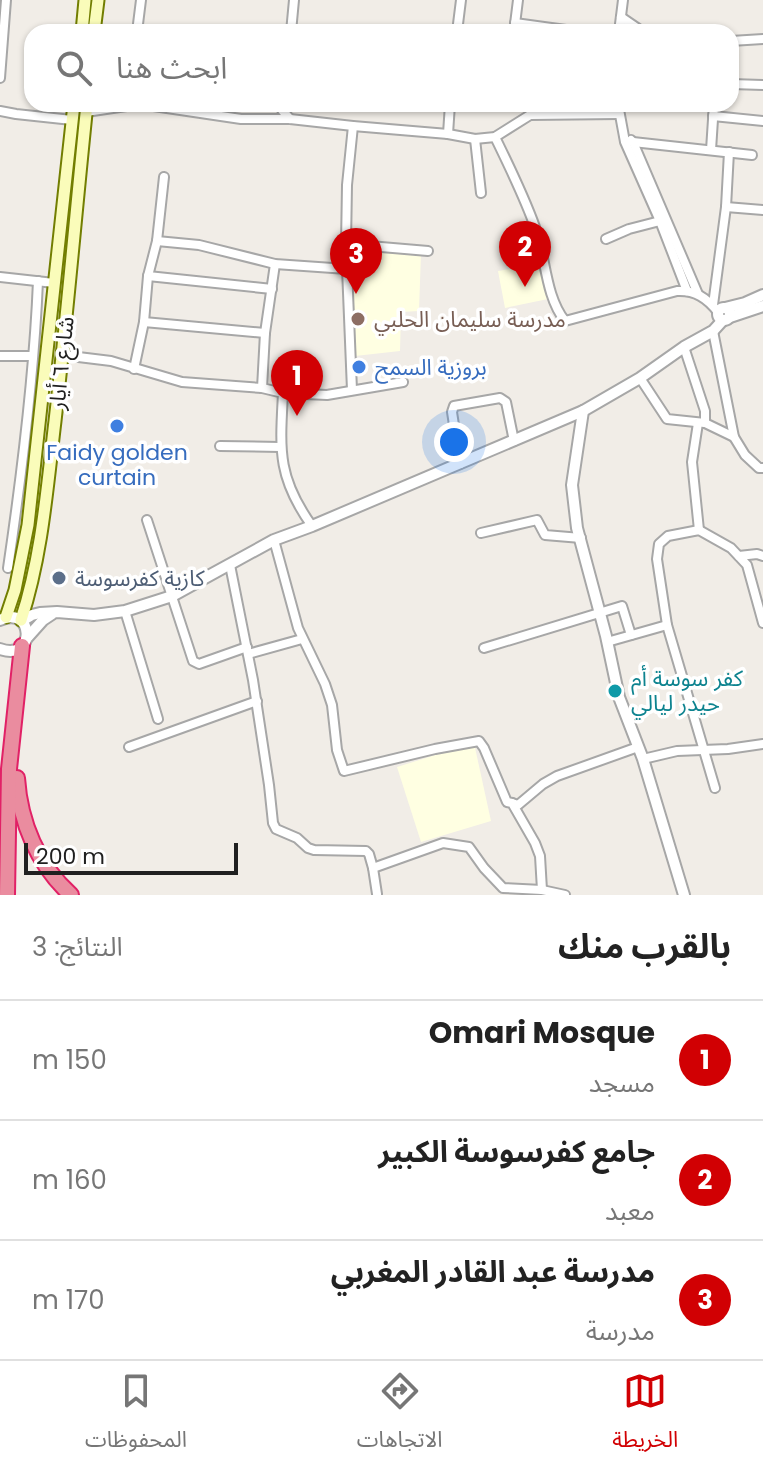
<!DOCTYPE html>
<html lang="ar">
<meta charset="utf-8">
<style>
:root{--surface:#fff;--page:#f2f2f2;--text:#222;--muted:#767676;--line:#e0e0e0;--accent:#d10003}
body{margin:0;font-family:Poppins,"Noto Sans Arabic",sans-serif;background:var(--page);color:var(--text);direction:rtl}
.scale{position:absolute;left:24px;bottom:20px;width:214px;box-sizing:border-box;padding-left:8px;border:4px solid #202020;border-top:0;font-size:22px;line-height:28px;white-space:nowrap;color:#202020;-webkit-text-stroke:6px #fff;paint-order:stroke}
.you{position:absolute;left:454px;top:442px;width:28px;height:28px;margin:-20px;border:6px solid #fff;border-radius:50%;background:#1a73e8;box-shadow:0 0 0 12px #1a73e833}
.badge{display:grid;place-items:center;width:52px;height:52px;border-radius:50%;background:var(--accent);color:#fff;font-size:26px;font-weight:700}
.pin{position:absolute;translate:-50% -66px;filter:drop-shadow(0 2px 4px #0008)}
.pin::after{content:'';position:absolute;top:42px;width:28px;height:24px;background:inherit;clip-path:polygon(0 0,100% 0,50% 100%)}
.list{margin:0;padding:0;list-style:none}
h2{display:flex;justify-content:space-between;align-items:center;height:104px;margin:0;padding:0 32px;font-size:34px}
h2 small{font-size:26px;font-weight:400;color:var(--muted)}
.list li{display:grid;grid-template-columns:52px 1fr auto;gap:24px;align-items:center;box-sizing:border-box;height:120px;padding:0 32px;border-top:2px solid var(--line)}
.list b{display:block;font-size:30px;white-space:nowrap}
.list p{margin:0;font-size:26px;white-space:nowrap;color:var(--muted)}
.list em{font-size:26px;font-style:normal;color:var(--muted)}
.icon{flex:none;width:44px;height:44px;fill:none;stroke:currentColor;stroke-width:2;stroke-linecap:round;stroke-linejoin:round}
.map{position:relative;flex:none;width:763px;height:895px;overflow:hidden;direction:ltr}
.search{position:absolute;background:var(--surface);box-shadow:0 2px 6px #0004;left:24px;right:24px;top:24px;height:88px;display:flex;align-items:center;gap:20px;box-sizing:border-box;padding:0 28px;border-radius:24px;color:var(--muted);font-size:30px}
.sheet{height:464px;background:var(--surface)}
nav{display:flex;justify-content:space-around;align-items:center;box-sizing:border-box;height:112px;border-top:2px solid var(--line);background:var(--surface);font-size:22px;color:var(--muted)}
nav a{display:grid;justify-items:center;gap:4px}
nav .on{color:var(--accent)}
.map>svg:first-child{display:block}
</style>
<div class="map">
<svg width="763" height="895" viewBox="0 0 763 895">
<rect width="100%" height="100%" fill="#f1ede7"/>
<!-- education -->
<g fill="#ffffe2">
<polygon points="350,248 421,253 419,311 401,312 400,351 355,356"/>
<polygon points="540,264 548,299 505,308 498,271"/>
<polygon points="474,743 491,821 421,842 397,767"/>
</g>
<g fill="none" stroke-linecap="round" stroke-linejoin="round">
<defs>
<g id="minor">
<polyline points="621,17 640,30 640,32"/>
<polyline points="515,23 566,30 566,32"/>
<polyline points="137,32 141,0"/>
<polyline points="291,32 294,0"/>
<polyline points="457,32 461,0"/>
<polyline points="514,32 518,0"/>
<polyline points="619,32 623,0"/>
<polyline points="731,41 763,39"/>
<polyline points="0,78 6,0"/>
<polyline points="731,84 763,85"/>
<polyline points="282,104 282,110 290,119"/>
<polyline points="618,104 625,142 660,221 687,291"/>
<polyline points="0,111 16,114 72,120"/>
<polyline points="86,112 140,104 241,119 290,119 353,126 448,134 475,139 495,137 530,115 619,114"/>
<polyline points="713,116 763,121"/>
<polyline points="448,134 450,104"/>
<path d="M 495,137 C 509,166 524,196 535,227 C 546,257 545,296 565,321 L 677,291 C 695,290 707,298 718,312"/>
<polyline points="475,139 481,193"/>
<polyline points="631,140 633,142 752,155"/>
<polyline points="633,142 698,294"/>
<polyline points="711,150 714,104"/>
<polyline points="726,207 763,210"/>
<polyline points="606,239 629,229 660,221"/>
<polyline points="157,241 199,245 275,264 347,269"/>
<polyline points="346,244 428,251"/>
<polyline points="148,276 272,289"/>
<polyline points="0,277 54,283"/>
<polyline points="713,305 726,207 729,152"/>
<polyline points="144,322 265,333"/>
<polyline points="713,331 734,437 745,455 759,468 763,468"/>
<polyline points="684,347 705,411 705,423"/>
<polyline points="62,355 111,361 182,382 262,388 283,393 327,395 403,382"/>
<polyline points="0,356 33,356"/>
<polyline points="134,369 144,322 148,276 157,241 164,177"/>
<polyline points="640,378 667,419 705,423 734,437"/>
<polyline points="262,388 265,333 275,264"/>
<polyline points="352,390 346,244 347,185 353,126"/>
<path d="M 283,393 C 280,450 277,477 312,526"/>
<polyline points="698,423 692,462 699,530"/>
<polyline points="220,446 280,447"/>
<polyline points="460,464 452,412 454,406 500,398 506,402 514,441"/>
<polyline points="147,520 193,661 199,664 247,647"/>
<polyline points="481,533 537,520 545,535 581,538"/>
<polyline points="274,540 298,628 325,684 332,705 337,750 344,771 435,749 479,741 484,748 507,802 512,803 535,843 540,856 542,890"/>
<polyline points="739,556 757,554 763,556"/>
<polyline points="230,565 253,680 269,785 273,823 276,829 297,838 308,848 314,850 366,851 369,854 373,868"/>
<path d="M 8,568 C 22,473 34,377 38,281"/>
<polyline points="125,611 158,719"/>
<polyline points="607,642 667,625"/>
<polyline points="484,648 622,606 631,635"/>
<polyline points="248,654 302,639"/>
<polyline points="129,747 257,701"/>
<polyline points="643,759 677,751 728,749 763,744"/>
<polyline points="715,788 667,625 657,559 659,544 668,536 699,530 731,548 747,565 763,623"/>
<polyline points="512,803 518,805 543,784 557,776 638,747"/>
<polyline points="377,894 373,868 443,843 469,847 484,868 503,888 542,890 565,895"/>
</g>
<g id="tertiary">
<circle cx="724" cy="314" r="6"/>
<polyline points="725,308 745,303 763,295"/>
<polyline points="730,317 763,306"/>
<polyline points="583,411 572,485 577,528 606,636 619,697 643,759 684,895"/>
<path d="M 0,620 C 34,604 37,662 0,649"/>
<polyline points="22,621 32,615 40,613 57,612 94,615 125,611 172,596 274,540 312,526 583,411 640,378 684,347 713,331 723,320"/>
<polyline points="26,639 43,620 52,614"/>
</g>
<g id="secondary">
<polyline points="82,32 85,0"/>
<polyline points="94,32 98,0"/>
<polyline points="6,617 15,590 28,525 74,104"/>
<path d="M 21,620 C 42,556 47,488 55,421 C 67,316 76,210 87,104"/>
</g>
<g id="motorway">
<path d="M 17,778 C 20,823 38,865 71,895"/>
<polyline points="7,895 9,769 22,646"/>
</g>
</defs>
<!-- minor casing -->
<use href="#minor" stroke="#a7a7a7" stroke-width="12"/>
<!-- tertiary casing -->
<use href="#tertiary" stroke="#a7a7a7" stroke-width="14"/>
<!-- secondary casing -->
<use href="#secondary" stroke="#727e01" stroke-width="15"/>
<!-- motorway casing -->
<use href="#motorway" stroke="#e12166" stroke-width="18"/>
<!-- minor -->
<use href="#minor" stroke="#fff" stroke-width="8"/>
<!-- tertiary -->
<use href="#tertiary" stroke="#fff" stroke-width="10"/>
<!-- secondary -->
<use href="#secondary" stroke="#fafcba" stroke-width="11"/>
<!-- motorway -->
<use href="#motorway" stroke="#ea8c9f" stroke-width="14"/>
</g>
<!-- markers -->
<circle fill="#8d6e63" stroke="#fff" stroke-width="3" cx="358" cy="319" r="8"/>
<g fill="#3f7fe0" stroke="#fff" stroke-width="3">
<circle cx="359" cy="367" r="8"/>
<circle cx="117" cy="426" r="8"/>
</g>
<circle fill="#5c6f8a" stroke="#fff" stroke-width="3" cx="59" cy="578" r="8"/>
<circle fill="#0f9aa8" stroke="#fff" stroke-width="3" cx="615" cy="691" r="8"/>
<g text-anchor="middle" stroke-width="7" stroke-linejoin="round" paint-order="stroke">
<!-- education labels -->
<g font-size="22" fill="#785e54" stroke="#fff" text-anchor="start">
<text x="374" y="327">مدرسة سليمان الحلبي</text>
</g>
<!-- street labels -->
<g font-size="22" fill="#202020" stroke="#fff">
<text transform="translate(61 363) rotate(-84)" y="8">شارع ٦ أيار</text>
</g>
<!-- shop labels -->
<g font-size="22" fill="#366cbe" stroke="#fff" text-anchor="start">
<text x="375" y="375">بروزية السمح</text>
<text x="117" y="460" text-anchor="middle">Faidy golden<tspan x="117" dy="25">curtain</tspan></text>
</g>
<!-- service labels -->
<g font-size="22" fill="#4e5e75" stroke="#fff" text-anchor="start">
<text x="75" y="586">كازية كفرسوسة</text>
</g>
<!-- culture labels -->
<g font-size="22" fill="#0d838f" stroke="#fff" text-anchor="start">
<text x="631" y="686">كفر سوسة أم<tspan x="631" dy="25">حيدر ليالي</tspan></text>
</g>
</g>
</svg>
<div class="scale">200 m</div>
<div class="you"></div>
<div class="pin badge" style="left:297px;top:416px">1</div>
<div class="pin badge" style="left:525px;top:287px">2</div>
<div class="pin badge" style="left:356px;top:294px">3</div>
<div class="search"><svg class="icon" aria-label="search" viewBox="0 0 24 24"><circle cx="10" cy="10" r="6"/><path d="M15 15l6 6"/></svg>ابحث هنا</div>
</div>
<section class="sheet">
<h2>بالقرب منك<small>النتائج: 3</small></h2>
<ul class="list">
<li><span class="badge">1</span><div><b>Omari Mosque</b><p>مسجد</p></div><em>150 m</em></li>
<li><span class="badge">2</span><div><b>جامع كفرسوسة الكبير</b><p>معبد</p></div><em>160 m</em></li>
<li><span class="badge">3</span><div><b>مدرسة عبد القادر المغربي</b><p>مدرسة</p></div><em>170 m</em></li>
</ul>
</section>
<nav>
<a class="on"><svg class="icon" aria-label="map" viewBox="0 0 24 24"><path d="M3 6l6-2 6 2 6-2v14l-6 2-6-2-6 2zM9 4v14M15 6v14"/></svg>الخريطة</a>
<a><svg class="icon" aria-label="directions" viewBox="0 0 24 24"><path d="M12 3l9 9-9 9-9-9zM9 14v-3h6M13 9l2 2-2 2"/></svg>الاتجاهات</a>
<a><svg class="icon" aria-label="saved" viewBox="0 0 24 24"><path d="M7 4h10v16l-5-4-5 4z"/></svg>المحفوظات</a>
</nav>
